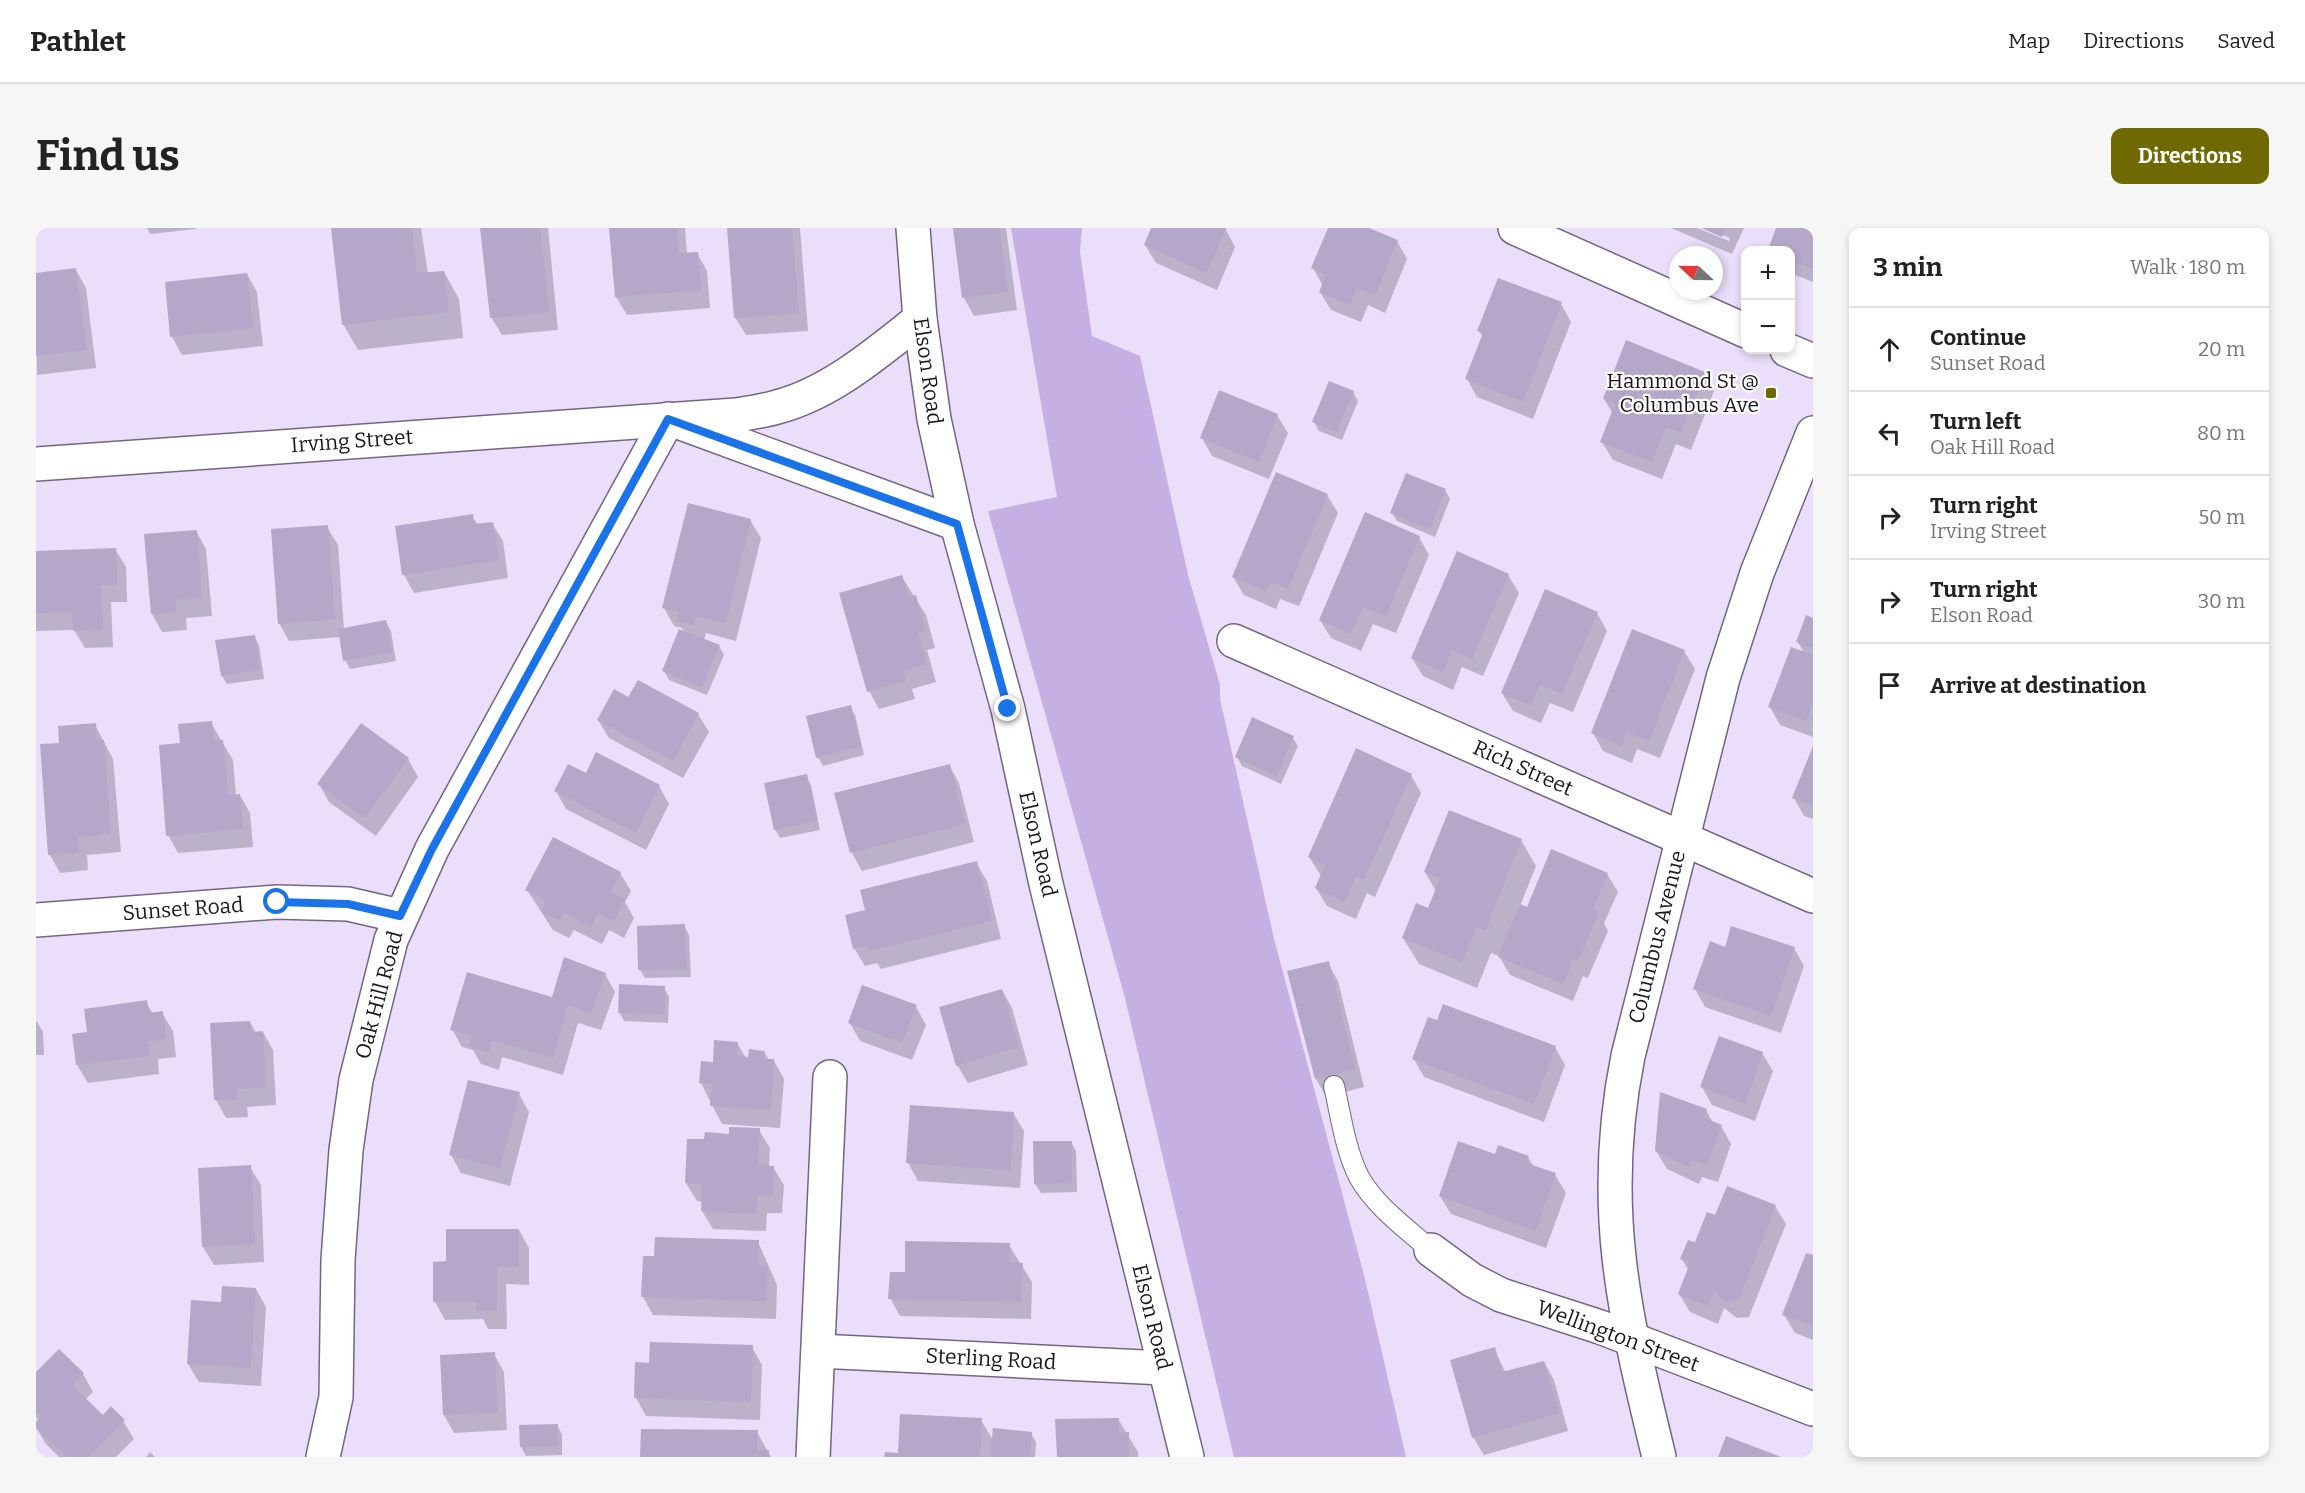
<!DOCTYPE html>
<meta charset="utf-8">
<style>
:root{--surface:#fff;--page:#f6f6f6;--text:#222;--muted:#767676;--line:#e0e0e0;--accent:#6f6902}
body{margin:0;font-family:Bitter,serif;background:var(--page);color:var(--text)}
.controls{position:absolute;right:18px;top:18px;display:grid;overflow:hidden;border-radius:12px;box-shadow:0 3px 9px #0003}
.controls button{width:54px;height:54px;display:grid;place-items:center;padding:0;border:0;border-bottom:2px solid var(--line);background:var(--surface);color:var(--text);font:30px sans-serif}
.compass{position:absolute;left:1633px;top:18px;width:54px;height:54px;border-radius:50%;background:var(--surface);box-shadow:0 3px 9px #0003;rotate:292deg}
.stop{position:absolute;width:18px;height:18px;margin:-14px;border:4px solid #1a73e8;border-radius:50%;background:#fff}
.stop.end{background:#1a73e8;border-color:#fff;box-shadow:0 2px 6px #0008}
.list{margin:0;padding:0;list-style:none}
h2{display:flex;justify-content:space-between;align-items:center;height:78px;margin:0;padding:0 24px;font-size:26px}
h2 small{font-size:20px;font-weight:400;color:var(--muted)}
.list li{display:grid;grid-template-columns:39px 1fr auto;gap:18px;align-items:center;box-sizing:border-box;height:84px;padding:0 24px;border-top:2px solid var(--line)}
.list b{display:block;font-size:22px;white-space:nowrap}
.list p{margin:0;font-size:20px;white-space:nowrap;color:var(--muted)}
.list em{font-size:20px;font-style:normal;color:var(--muted)}
.icon{flex:none;width:33px;height:33px;fill:none;stroke:currentColor;stroke-width:2;stroke-linecap:round;stroke-linejoin:round}
.map{position:relative;flex:none;width:1777px;height:1229px;overflow:hidden;border-radius:12px}
header{display:flex;align-items:center;gap:36px;box-sizing:border-box;height:84px;padding:0 30px;background:var(--surface);border-bottom:2px solid var(--line)}
header strong{font-size:28px}
nav{display:flex;gap:33px;margin-inline-start:auto;font-size:21px}
.intro{display:flex;align-items:center;justify-content:space-between;box-sizing:border-box;height:144px;padding:0 36px}
h1{margin:0;font-size:42px}
.button{padding:15px 27px;border-radius:12px;background:var(--accent);color:#fff;font-size:21px;font-weight:700}
main{display:flex;gap:36px;padding:0 36px}
aside{flex:1;background:var(--surface);border-radius:12px;box-shadow:0 3px 9px #0003}
.map>svg:first-child{display:block}
</style>
<header>
<strong>Pathlet</strong>
<nav><a>Map</a><a>Directions</a><a>Saved</a></nav>
</header>
<div class="intro"><h1>Find us</h1><a class="button">Directions</a></div>
<main>
<div class="map">
<svg width="1777" height="1229" viewBox="0 0 1777 1229">
<rect width="100%" height="100%" fill="#eadefa"/>
<!-- green -->
<polygon fill="#c5afe3" points="975,0 1046,0 1044,24 1056,108 1104,128 1152,347 1184,457 1184,471 1238,711 1329,1051 1370,1229 1198,1229 1088,766 952,283 1021,269"/>
<!-- shadow -->
<g fill="#0003">
<polygon points="111,0 160,0 160,1 114,6"/>
<polygon points="296,0 385,0 392,46 408,44 423,71 427,110 322,122 307,96"/>
<polygon points="446,0 512,0 522,102 466,107 455,89"/>
<polygon points="574,0 649,0 651,26 661,25 671,43 674,80 591,87 580,69"/>
<polygon points="693,0 764,0 772,103 710,107 699,89"/>
<polygon points="919,0 970,0 981,82 938,88 928,70"/>
<polygon points="1117,0 1189,0 1199,19 1181,62 1120,35 1109,17"/>
<polygon points="1293,0 1329,0 1361,13 1371,31 1349,85 1332,77 1325,94 1295,82 1284,64 1287,58 1277,40"/>
<polygon points="1635,0 1661,0 1693,13 1694,10 1669,0 1708,0 1696,26"/>
<polygon points="1742,0 1777,0 1777,54 1754,45 1754,22 1733,22"/>
<polygon points="40,42 50,60 60,140 1,147 0,47"/>
<polygon points="211,46 221,64 227,118 146,127 136,109 130,55"/>
<polygon points="1525,76 1535,94 1497,191 1441,169 1431,151 1447,109 1443,103"/>
<polygon points="1668,145 1678,163 1655,222 1640,216 1626,251 1577,232 1566,214 1577,186 1568,171"/>
<polygon points="1317,164 1322,173 1306,212 1283,203 1278,194"/>
<polygon points="1241,187 1252,205 1233,251 1176,228 1166,210"/>
<polygon points="1409,262 1414,271 1399,309 1361,293 1356,285"/>
<polygon points="1291,267 1302,285 1263,378 1244,371 1240,381 1208,367 1197,349"/>
<polygon points="436,288 442,297 456,295 467,313 472,350 378,365 368,347 360,299"/>
<polygon points="714,292 725,310 700,413 670,405 668,412 683,418 688,427 671,467 633,452 628,443 649,404 646,400 638,398 628,380"/>
<polygon points="291,299 302,317 308,402 350,394 355,403 360,433 314,441 309,432 305,409 253,413 243,395"/>
<polygon points="160,303 170,321 176,388 150,390 151,402 126,404 116,386"/>
<polygon points="1383,309 1393,327 1360,405 1337,396 1325,423 1295,410 1284,392"/>
<polygon points="79,321 90,339 91,374 75,374 77,419 49,420 38,402 0,403 0,324"/>
<polygon points="1472,347 1483,365 1447,448 1426,439 1417,462 1387,448 1376,430"/>
<polygon points="866,349 890,387 899,420 891,422 900,454 876,461 879,471 843,481 833,463"/>
<polygon points="1561,385 1571,403 1537,484 1514,475 1505,495 1477,483 1466,465"/>
<polygon points="1777,392 1777,509 1744,497 1734,479 1768,425 1762,414"/>
<polygon points="218,408 223,417 228,451 191,456 186,448"/>
<polygon points="1648,423 1659,441 1624,530 1601,521 1596,535 1567,523 1557,505"/>
<polygon points="602,454 662,486 673,504 647,550 573,510 562,492 592,471"/>
<polygon points="814,479 819,487 828,527 787,538 782,529"/>
<polygon points="175,495 197,532 200,568 204,567 214,585 217,619 142,625 132,607 146,516"/>
<polygon points="59,497 77,531 85,624 51,627 52,642 24,645 14,627 25,516"/>
<polygon points="1256,509 1262,518 1245,556 1206,538 1201,529"/>
<polygon points="1777,522 1777,591 1768,588 1758,570"/>
<polygon points="372,531 382,549 340,608 293,574 283,556"/>
<polygon points="913,537 923,555 938,614 826,643 816,625 800,566"/>
<polygon points="550,547 623,558 633,576 610,622 530,581 520,563"/>
<polygon points="1375,547 1385,565 1339,669 1331,665 1320,691 1291,678 1280,660 1285,648 1273,629"/>
<polygon points="770,548 775,557 784,602 744,610 739,601"/>
<polygon points="517,611 584,645 595,663 589,674 598,690 588,710 573,702 566,716 538,702 533,710 517,702 491,662"/>
<polygon points="1485,612 1500,638 1484,678 1491,681 1571,646 1582,664 1568,695 1572,703 1552,750 1547,748 1537,773 1474,747 1463,728 1455,725 1441,760 1383,736 1367,710 1392,682 1400,663 1389,644"/>
<polygon points="940,635 951,653 965,711 845,741 841,735 829,738 818,720 830,683"/>
<polygon points="648,698 653,707 655,749 609,750 604,742"/>
<polygon points="1758,720 1768,738 1745,805 1669,779 1659,761 1689,721"/>
<polygon points="1292,735 1302,753 1328,859 1290,869 1280,851 1253,744"/>
<polygon points="569,746 579,764 565,802 542,795 527,847 466,829 463,842 445,836 437,822 426,819 416,801 517,771"/>
<polygon points="628,760 633,769 632,795 588,793 583,784"/>
<polygon points="966,762 976,780 992,837 932,855 921,837"/>
<polygon points="110,774 117,786 126,785 137,803 140,829 122,831 123,846 52,855 41,837 52,806"/>
<polygon points="880,779 890,797 876,832 824,813 814,795"/>
<polygon points="0,792 7,804 8,827 0,827"/>
<polygon points="214,794 220,805 227,804 237,822 240,877 211,879 212,889 190,890 180,872"/>
<polygon points="701,815 710,830 728,824 733,832 738,833 748,851 744,900 686,896 676,877 665,855"/>
<polygon points="1519,819 1529,837 1508,894 1388,849 1378,831"/>
<polygon points="1726,825 1737,843 1719,893 1676,877 1666,859"/>
<polygon points="483,866 493,884 474,958 425,945 415,927"/>
<polygon points="1670,882 1677,895 1685,898 1695,916 1682,954 1666,949 1663,956 1631,941 1620,923"/>
<polygon points="977,885 988,903 984,960 882,953 872,935"/>
<polygon points="723,902 734,920 733,939 737,939 748,957 746,985 731,985 730,1003 677,1001 666,983 667,974 661,973 650,955 653,912 670,913"/>
<polygon points="1035,914 1040,923 1041,964 1005,965 999,956 998,915"/>
<polygon points="1460,928 1492,929 1498,939 1519,947 1530,965 1510,1020 1415,986 1404,968"/>
<polygon points="214,939 225,957 228,1034 178,1037 167,1019"/>
<polygon points="1739,978 1750,996 1713,1089 1701,1090 1688,1080 1682,1096 1654,1084 1643,1066 1653,1043 1646,1031 1680,989"/>
<polygon points="483,1002 493,1020 493,1057 470,1056 471,1101 452,1101 447,1091 409,1092 399,1074 411,1035"/>
<polygon points="722,1014 741,1057 740,1091 617,1087 607,1069"/>
<polygon points="973,1017 996,1054 995,1091 864,1088 854,1070"/>
<polygon points="1777,1029 1777,1112 1759,1105 1748,1087"/>
<polygon points="220,1061 230,1079 225,1158 163,1154 152,1136 187,1076"/>
<polygon points="716,1119 726,1137 724,1192 610,1188 600,1170"/>
<polygon points="1458,1121 1470,1145 1508,1134 1518,1152 1532,1203 1448,1227 1437,1209"/>
<polygon points="458,1126 468,1144 471,1202 418,1205 408,1187"/>
<polygon points="0,1146 47,1146 57,1164 49,1172 67,1189 87,1193 98,1211 80,1229 23,1229 9,1215 0,1199 3,1193 0,1189"/>
<polygon points="1082,1191 1102,1224 1102,1229 1022,1229"/>
<polygon points="945,1192 957,1212 995,1205 1000,1214 999,1229 850,1229 863,1227"/>
<polygon points="521,1197 526,1206 526,1227 490,1228 485,1219 485,1198"/>
<polygon points="721,1204 735,1229 605,1229"/>
<polygon points="114,1224 119,1229 110,1229"/>
</g>
<!-- building -->
<g fill="#b5a7c9">
<polygon points="295,0 376,0 381,45 408,43 413,84 306,97"/>
<polygon points="444,0 504,0 513,84 454,90"/>
<polygon points="573,0 641,0 643,25 662,24 665,62 579,69"/>
<polygon points="691,0 756,0 763,85 698,90"/>
<polygon points="917,0 963,0 972,64 926,70"/>
<polygon points="1115,0 1190,0 1171,45 1108,17"/>
<polygon points="1292,0 1333,0 1362,12 1339,68 1321,60 1314,77 1283,64 1290,47 1275,40"/>
<polygon points="1665,0 1690,0 1686,9"/>
<polygon points="1740,0 1777,0 1777,41 1754,32 1754,22 1732,22"/>
<polygon points="40,40 51,122 0,128 0,45"/>
<polygon points="211,45 217,100 134,109 129,54"/>
<polygon points="1462,50 1526,74 1487,174 1429,151 1447,105 1441,103"/>
<polygon points="1590,112 1669,144 1645,205 1630,199 1616,234 1564,214 1579,176 1567,171"/>
<polygon points="1293,153 1318,163 1301,204 1276,194"/>
<polygon points="1183,162 1242,186 1223,234 1164,210"/>
<polygon points="1240,244 1292,266 1252,361 1234,354 1230,363 1196,349"/>
<polygon points="1370,245 1410,261 1394,301 1354,285"/>
<polygon points="652,275 715,291 690,395 660,388 657,397 640,393 643,384 626,380"/>
<polygon points="1329,284 1384,308 1350,388 1327,379 1315,406 1283,392"/>
<polygon points="437,286 438,296 457,294 463,332 366,347 359,298"/>
<polygon points="292,297 299,391 242,396 235,301"/>
<polygon points="161,302 166,370 140,372 141,384 115,386 108,306"/>
<polygon points="80,320 81,357 65,357 67,401 37,403 36,384 0,385 0,323"/>
<polygon points="1421,323 1473,346 1436,431 1416,422 1407,444 1375,430"/>
<polygon points="866,347 873,369 880,367 889,402 882,404 891,436 867,443 870,453 831,464 803,365"/>
<polygon points="1509,361 1562,384 1526,466 1504,457 1495,478 1465,465"/>
<polygon points="1770,387 1777,390 1777,420 1760,414"/>
<polygon points="350,392 356,424 307,433 302,401"/>
<polygon points="643,401 684,417 666,459 626,443"/>
<polygon points="1596,401 1649,422 1613,513 1591,504 1586,518 1555,505"/>
<polygon points="219,407 224,442 185,448 179,412"/>
<polygon points="1755,419 1777,427 1777,474 1770,493 1732,479"/>
<polygon points="602,452 663,485 637,533 561,492 578,461 592,469"/>
<polygon points="815,477 825,518 780,530 770,488"/>
<polygon points="1216,489 1258,508 1241,548 1199,529"/>
<polygon points="176,493 178,513 187,512 192,567 204,566 207,601 130,608 123,517 144,515 142,496"/>
<polygon points="60,495 61,513 68,512 75,606 42,609 43,624 12,627 4,516 23,515 22,498"/>
<polygon points="325,495 373,530 329,590 281,556"/>
<polygon points="1777,518 1777,578 1756,570"/>
<polygon points="1320,520 1376,546 1328,652 1320,648 1309,674 1279,660 1289,637 1272,629"/>
<polygon points="560,524 624,557 600,605 518,563 532,536 550,545"/>
<polygon points="914,536 929,596 814,625 798,565"/>
<polygon points="771,546 781,593 738,602 728,555"/>
<polygon points="1413,582 1486,611 1449,703 1440,699 1426,734 1366,710 1380,675 1392,680 1404,650 1388,644"/>
<polygon points="517,609 585,644 575,664 589,671 578,693 562,685 555,699 528,685 523,693 505,684 510,673 489,662"/>
<polygon points="1515,621 1572,645 1557,681 1563,684 1542,733 1537,731 1527,756 1462,729 1484,676 1491,679"/>
<polygon points="941,633 956,693 833,723 832,717 817,721 809,687 829,682 824,662"/>
<polygon points="649,696 651,741 602,742 601,698"/>
<polygon points="1695,698 1759,719 1735,788 1657,761 1674,713 1689,719"/>
<polygon points="528,729 570,745 555,785 532,777 517,830 456,812 453,825 433,818 436,808 414,802 431,744 516,769"/>
<polygon points="1293,733 1319,841 1279,851 1251,743"/>
<polygon points="583,756 629,758 628,787 582,785"/>
<polygon points="826,757 881,777 866,815 812,795"/>
<polygon points="966,761 983,819 920,838 903,779"/>
<polygon points="111,772 113,785 127,783 130,811 112,814 114,828 40,837 36,806 51,804 48,781"/>
<polygon points="1407,776 1520,818 1498,876 1376,831 1392,789 1401,792"/>
<polygon points="214,793 215,804 227,803 230,859 201,861 202,871 178,872 174,795"/>
<polygon points="1683,808 1727,824 1709,876 1664,859"/>
<polygon points="678,812 702,814 701,828 712,829 713,821 729,823 728,831 738,831 735,882 674,878 676,856 663,855 665,833 677,834"/>
<polygon points="432,852 484,864 464,940 413,927"/>
<polygon points="1624,864 1671,881 1668,890 1686,897 1671,937 1656,932 1653,939 1619,923"/>
<polygon points="874,877 978,884 975,942 870,935"/>
<polygon points="693,899 724,900 722,937 738,938 737,968 722,967 720,986 665,983 666,956 649,955 651,911 668,911 669,904 693,906"/>
<polygon points="997,913 1036,913 1036,955 998,956"/>
<polygon points="1422,913 1459,926 1462,917 1493,928 1490,935 1520,945 1500,1003 1403,968"/>
<polygon points="215,937 219,1016 166,1019 162,940"/>
<polygon points="1691,958 1740,977 1703,1072 1689,1073 1678,1063 1672,1078 1642,1066 1654,1035 1644,1031 1652,1012 1659,1014 1671,984 1679,987"/>
<polygon points="410,1001 483,1001 483,1039 461,1039 461,1083 440,1083 440,1074 397,1074 397,1034 410,1033"/>
<polygon points="619,1009 723,1012 722,1037 732,1038 730,1073 605,1069 607,1028 618,1028"/>
<polygon points="869,1013 974,1015 974,1034 987,1035 985,1074 852,1071 854,1044 869,1044"/>
<polygon points="1770,1025 1777,1027 1777,1098 1746,1087"/>
<polygon points="186,1058 220,1060 215,1140 151,1136 155,1072 185,1074"/>
<polygon points="614,1114 717,1117 715,1174 598,1170 599,1134 613,1135"/>
<polygon points="1459,1119 1466,1144 1508,1133 1523,1185 1436,1210 1414,1132"/>
<polygon points="23,1121 48,1145 36,1157 67,1187 75,1178 89,1192 53,1229 30,1229 0,1200 0,1194 5,1188 0,1183 0,1144"/>
<polygon points="459,1124 462,1185 407,1187 404,1127"/>
<polygon points="864,1186 946,1190 944,1229 848,1229 849,1224 862,1225"/>
<polygon points="1083,1190 1083,1205 1093,1204 1093,1229 1021,1229 1019,1191"/>
<polygon points="522,1196 522,1219 484,1219 483,1197"/>
<polygon points="957,1200 996,1204 994,1229 954,1229"/>
<polygon points="605,1201 722,1202 721,1222 733,1222 733,1229 604,1229"/>
<polygon points="1690,1208 1745,1229 1682,1229"/>
</g>
<g fill="none" stroke-linecap="round" stroke-linejoin="round">
<defs>
<path id="service" d="M 1298,858 C 1305,888 1309,921 1323,949 C 1339,978 1371,1001 1395,1022"/>
<g id="minor">
<polyline points="877,0 884,91 898,191 921,296 972,481 1010,656 1151,1229"/>
<polyline points="645,195 921,296"/>
<path d="M 0,236 L 700,187 C 714,185 728,183 741,179 C 795,165 842,124 884,91"/>
<polyline points="1198,413 1777,668"/>
<polyline points="0,692 241,674 312,676 364,688"/>
<polyline points="1395,1022 1436,1052 1465,1067 1564,1099 1777,1181"/>
<polyline points="782,1123 1128,1140"/>
<polyline points="287,1229 300,1169 302,1032 310,922 320,852 355,712 396,621 632,191"/>
<polyline points="777,1229 794,849"/>
</g>
<g id="tertiary">
<polyline points="1479,0 1710,103"/>
<polyline points="1751,122 1777,133"/>
<path d="M 1623,1229 C 1588,1085 1562,977 1592,828 L 1687,450 L 1721,345 L 1777,205"/>
</g>
</defs>
<!-- service casing -->
<use href="#service" stroke="#736685" stroke-width="22"/>
<!-- minor casing -->
<use href="#minor" stroke="#736685" stroke-width="36"/>
<!-- tertiary casing -->
<use href="#tertiary" stroke="#736685" stroke-width="36"/>
<!-- service -->
<use href="#service" stroke="#fff" stroke-width="20"/>
<!-- minor -->
<use href="#minor" stroke="#fff" stroke-width="33"/>
<!-- tertiary -->
<use href="#tertiary" stroke="#fff" stroke-width="33"/>
</g>
<g fill="none" stroke-linecap="round" stroke-linejoin="round">
<!-- route -->
<polyline stroke="#1a73e8" stroke-width="8" points="241,674 312,676 364,688 396,621 632,191 921,296 972,481"/>
</g>
<!-- markers -->
<rect fill="#6f6902" stroke="#fff" stroke-width="2" x="1729" y="159" width="12" height="12" rx="3"/>
<g text-anchor="middle" stroke-width="4.5" stroke-linejoin="round" paint-order="stroke">
<!-- street labels -->
<g font-size="21" fill="#1b1622" stroke="#fff">
<text transform="translate(892 143) rotate(82)" y="7">Elson Road</text>
<text transform="translate(316 213) rotate(-4)" y="7">Irving Street</text>
<text transform="translate(1487 540) rotate(24)" y="7">Rich Street</text>
<text transform="translate(1002 616) rotate(77)" y="7">Elson Road</text>
<text transform="translate(147 681) rotate(-4)" y="7">Sunset Road</text>
<text transform="translate(1621 709) rotate(-76)" y="7">Columbus Avenue</text>
<text transform="translate(343 767) rotate(-75)" y="7">Oak Hill Road</text>
<text transform="translate(1116 1089) rotate(76)" y="7">Elson Road</text>
<text transform="translate(1582 1108) rotate(20)" y="7">Wellington Street</text>
<text transform="translate(955 1131) rotate(3)" y="7">Sterling Road</text>
</g>
<!-- poi labels -->
<g font-size="21" fill="#1b1622" stroke="#fff" text-anchor="end">
<text x="1723" y="160">Hammond St @<tspan x="1723" dy="24">Columbus Ave</tspan></text>
</g>
</g>
</svg>
<div class="controls">
<button>+</button>
<button>−</button>
</div>
<svg class="compass" viewBox="-18 -18 36 36"><path d="M0-13l5 13h-10z" fill="#e53935"/><path d="M0 13l5-13h-10z" fill="#767676"/></svg>
<div class="stop" style="left:241px;top:674px"></div>
<div class="stop end" style="left:972px;top:481px"></div>
</div>
<aside>
<h2>3 min<small>Walk · 180 m</small></h2>
<ul class="list">
<li><svg class="icon" aria-label="ahead" viewBox="0 0 24 24"><path d="M12 20V5M6 11l6-6 6 6"/></svg><div><b>Continue</b><p>Sunset Road</p></div><em>20 m</em></li>
<li><svg class="icon" aria-label="left" viewBox="0 0 24 24"><path d="M17 20v-9H6M10 6l-5 5 5 5"/></svg><div><b>Turn left</b><p>Oak Hill Road</p></div><em>80 m</em></li>
<li><svg class="icon" aria-label="right" viewBox="0 0 24 24"><path d="M7 20v-9h11M14 6l5 5-5 5"/></svg><div><b>Turn right</b><p>Irving Street</p></div><em>50 m</em></li>
<li><svg class="icon" aria-label="right" viewBox="0 0 24 24"><path d="M7 20v-9h11M14 6l5 5-5 5"/></svg><div><b>Turn right</b><p>Elson Road</p></div><em>30 m</em></li>
<li><svg class="icon" aria-label="arrive" viewBox="0 0 24 24"><path d="M6 21V4h12l-3 4 3 4H6"/></svg><div><b>Arrive at destination</b></div></li>
</ul>
</aside>
</main>
